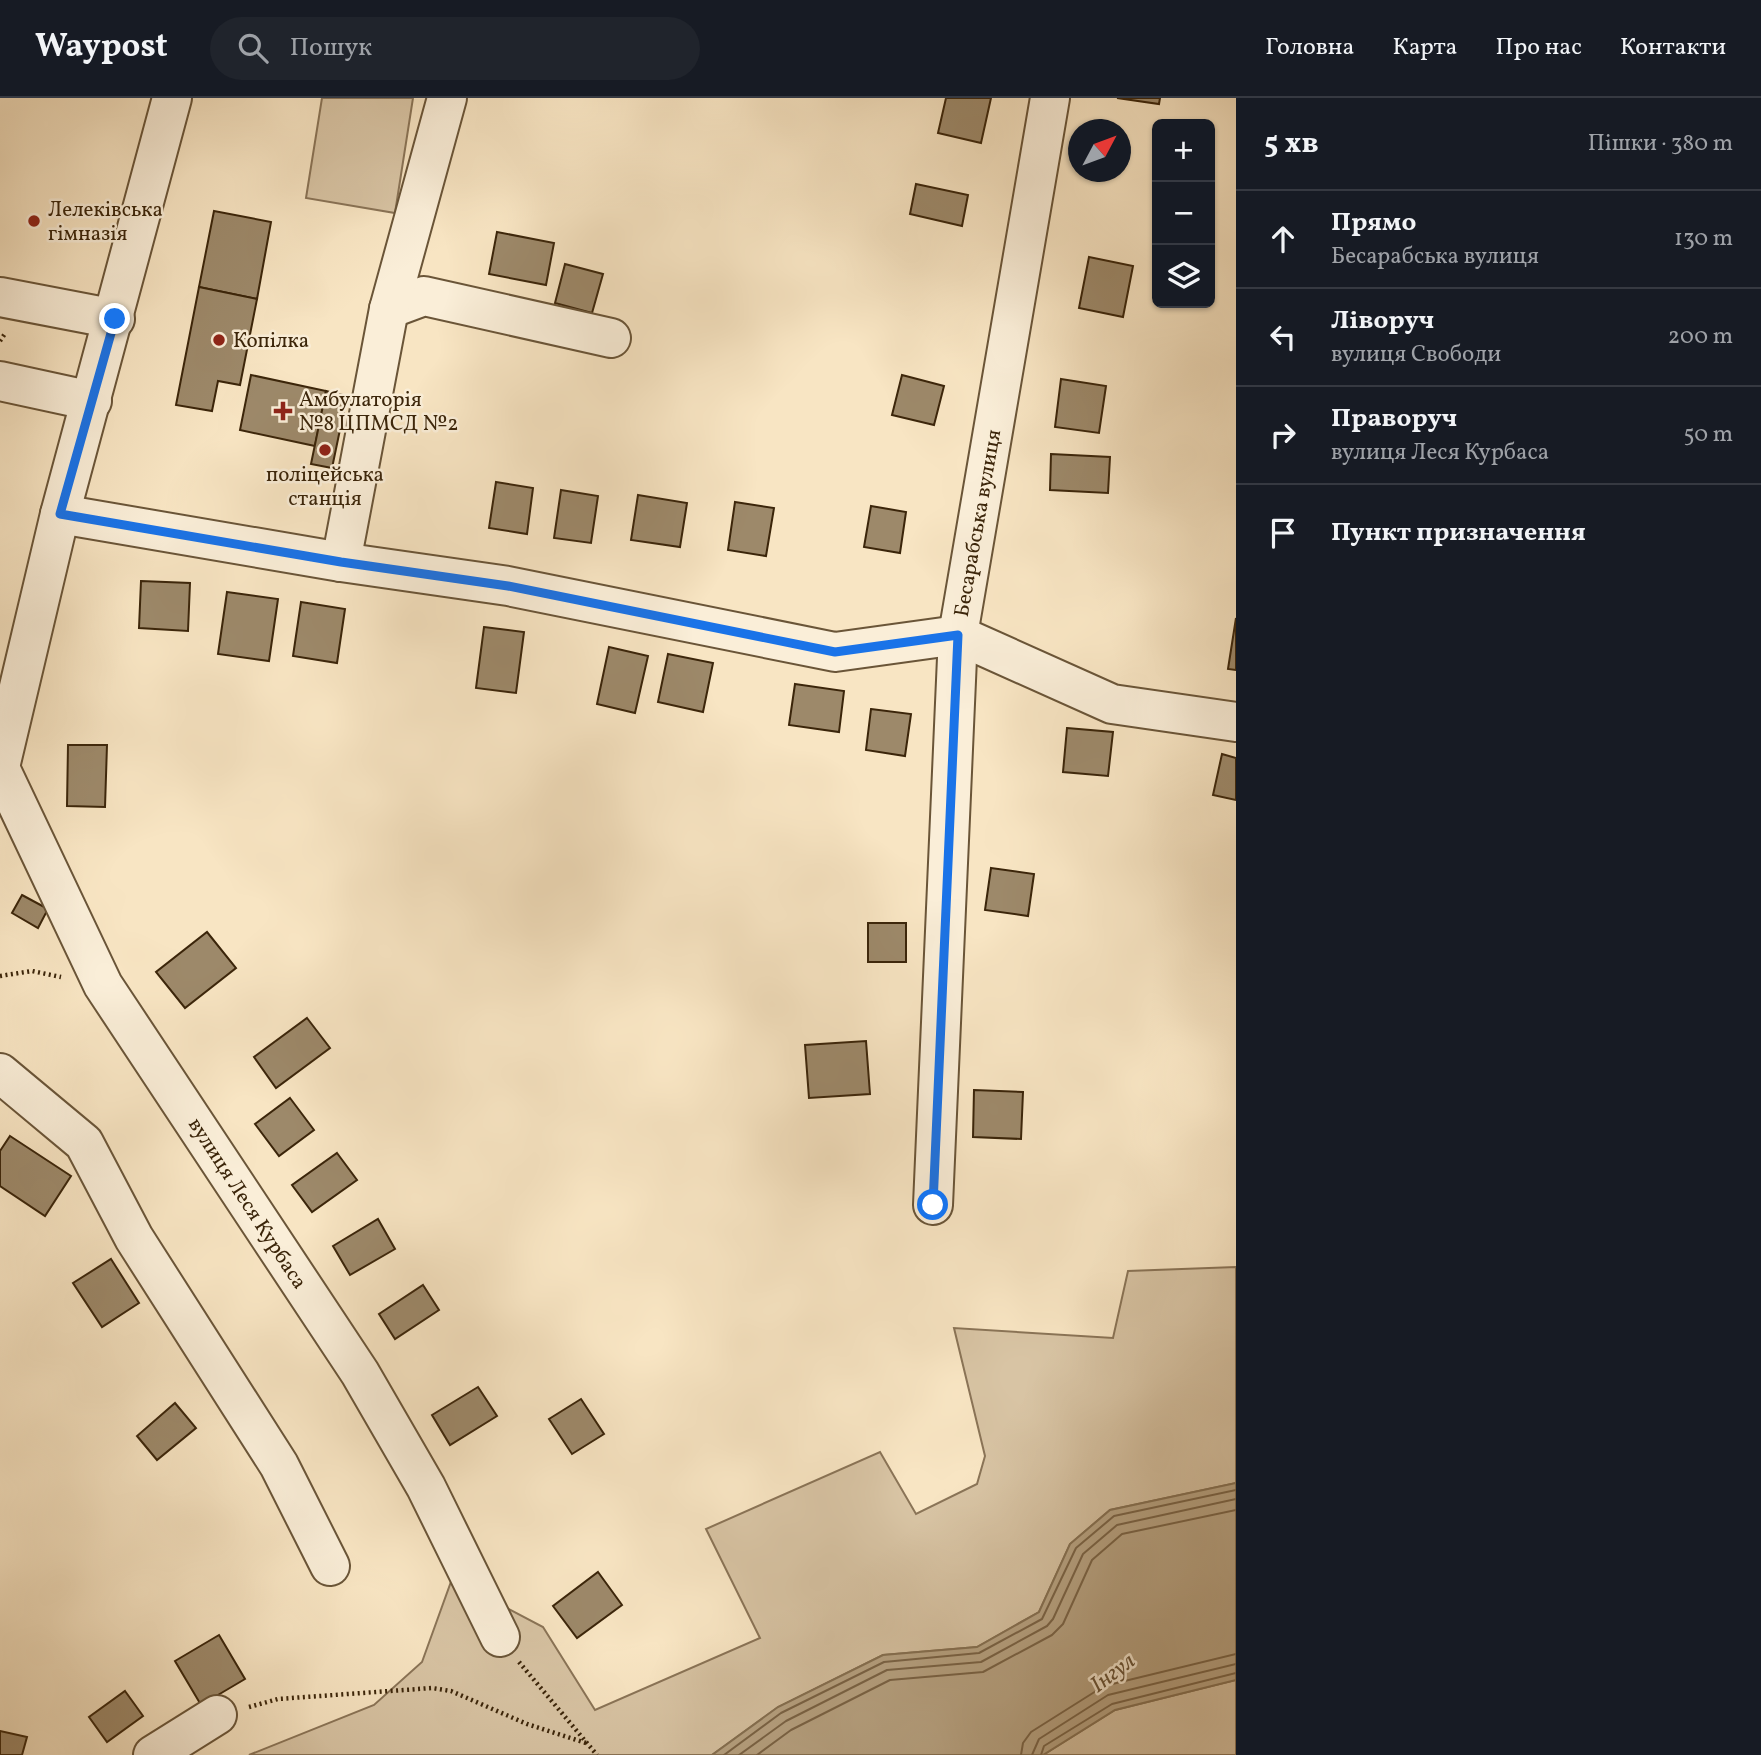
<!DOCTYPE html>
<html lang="uk">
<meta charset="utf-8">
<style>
:root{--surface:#171b24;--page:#20242c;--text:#f1f3f6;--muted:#9ea1a6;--line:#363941}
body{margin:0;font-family:Vollkorn,serif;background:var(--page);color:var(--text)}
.controls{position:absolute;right:21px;top:21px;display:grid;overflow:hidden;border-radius:10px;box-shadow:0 2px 5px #0004}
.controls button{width:63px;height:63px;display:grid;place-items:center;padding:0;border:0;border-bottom:2px solid var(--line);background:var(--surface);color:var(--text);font:35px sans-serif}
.compass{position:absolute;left:1068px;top:21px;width:63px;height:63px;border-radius:50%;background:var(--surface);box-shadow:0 2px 5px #0004;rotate:49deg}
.stop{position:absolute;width:21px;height:21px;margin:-16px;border:5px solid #1a73e8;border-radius:50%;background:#fff}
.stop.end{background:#1a73e8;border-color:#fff;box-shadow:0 2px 7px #0008}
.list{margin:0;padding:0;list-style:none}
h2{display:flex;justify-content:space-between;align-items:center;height:91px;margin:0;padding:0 28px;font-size:30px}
h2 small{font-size:23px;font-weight:400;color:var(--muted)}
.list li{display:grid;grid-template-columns:46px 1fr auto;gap:21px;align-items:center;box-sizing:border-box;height:98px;padding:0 28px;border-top:2px solid var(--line)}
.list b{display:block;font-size:26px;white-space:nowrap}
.list p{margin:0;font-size:23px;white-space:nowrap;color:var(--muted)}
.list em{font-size:23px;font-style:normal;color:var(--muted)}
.icon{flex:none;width:38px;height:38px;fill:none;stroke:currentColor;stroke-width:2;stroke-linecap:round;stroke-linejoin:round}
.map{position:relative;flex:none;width:1236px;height:1657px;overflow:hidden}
header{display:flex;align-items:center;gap:42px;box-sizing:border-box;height:98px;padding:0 35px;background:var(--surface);border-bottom:2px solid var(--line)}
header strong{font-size:33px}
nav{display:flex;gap:38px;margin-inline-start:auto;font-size:24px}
.search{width:490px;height:63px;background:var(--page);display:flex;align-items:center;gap:18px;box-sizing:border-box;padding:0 24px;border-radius:38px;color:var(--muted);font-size:26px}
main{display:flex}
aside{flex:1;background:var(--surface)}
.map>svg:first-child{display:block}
</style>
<header>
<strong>Waypost</strong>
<div class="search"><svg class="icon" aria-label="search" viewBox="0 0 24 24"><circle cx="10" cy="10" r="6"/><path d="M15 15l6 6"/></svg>Пошук</div>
<nav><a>Головна</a><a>Карта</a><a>Про нас</a><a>Контакти</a></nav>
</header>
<main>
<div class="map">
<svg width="1236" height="1657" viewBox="0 0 1236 1657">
<rect width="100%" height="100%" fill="#f8e5c3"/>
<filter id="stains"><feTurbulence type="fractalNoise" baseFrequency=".00286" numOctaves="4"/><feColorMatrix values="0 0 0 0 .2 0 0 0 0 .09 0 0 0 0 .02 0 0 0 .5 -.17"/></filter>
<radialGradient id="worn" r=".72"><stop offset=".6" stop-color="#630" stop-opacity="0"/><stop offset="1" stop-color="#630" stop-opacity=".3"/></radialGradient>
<!-- green -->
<g fill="#d8c4a4" stroke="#8a7457" stroke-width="2">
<polygon points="322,0 413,0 395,115 306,100"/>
<polygon points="1236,1169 1236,1385 1110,1412 1070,1446 1039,1514 977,1549 883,1557 778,1609 712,1657 249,1657 374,1607 422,1564 452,1481 543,1529 595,1612 760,1540 706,1431 880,1354 916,1416 977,1386 985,1358 954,1230 1113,1240 1128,1173"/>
<polygon points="1236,1582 1236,1657 1043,1657 1115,1612"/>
</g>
<!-- water -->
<polygon fill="#b8a484" stroke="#867153" stroke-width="2" points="1236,1385 1236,1582 1115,1612 1043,1657 712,1657 778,1609 883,1557 977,1549 1039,1514 1070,1446 1110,1412"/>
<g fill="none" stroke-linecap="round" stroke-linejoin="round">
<!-- shore -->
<g stroke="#7a6447" stroke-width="2">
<polyline points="724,1657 781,1615 884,1564 979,1555 1042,1521 1076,1450 1114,1418 1236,1392"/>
<polyline points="739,1657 786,1623 887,1572 981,1564 1047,1528 1053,1521 1083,1456 1117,1427 1236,1401"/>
<polyline points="757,1657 791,1632 890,1582 983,1574 1052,1537 1063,1526 1092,1462 1122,1436 1236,1412"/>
<polyline points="1021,1657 1023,1645 1031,1634 1104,1588 1236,1556"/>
<polyline points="1032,1657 1039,1641 1108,1597 1236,1566"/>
<polyline points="1041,1657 1044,1648 1112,1606 1236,1575"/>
</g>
</g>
<!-- building -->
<g fill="#9d896a" stroke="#3b250a" stroke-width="2">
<polygon points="946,0 991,0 981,45 938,35"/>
<polygon points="1117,0 1160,0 1159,6"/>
<polygon points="916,86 968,97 962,128 910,116"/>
<polygon points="214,113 271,124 257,201 199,189"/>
<polygon points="497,134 554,145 546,187 489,176"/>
<polygon points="1089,159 1133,168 1123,219 1079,210"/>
<polygon points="565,166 603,176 592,215 555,205"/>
<polygon points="199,189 257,201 240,287 218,283 212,313 176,307"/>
<polygon points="251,277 326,293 315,348 240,332"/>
<polygon points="902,277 944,288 934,327 892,317"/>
<polygon points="1061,281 1106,288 1099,335 1055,329"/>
<polygon points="326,293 347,298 332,370 311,366"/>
<polygon points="1051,356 1110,359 1108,395 1050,392"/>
<polygon points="496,384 533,390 527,436 489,430"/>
<polygon points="561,392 598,398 591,445 554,440"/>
<polygon points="638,397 687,405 680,449 631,442"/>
<polygon points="735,404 774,410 766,458 728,452"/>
<polygon points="871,408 906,414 900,455 864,449"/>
<polygon points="141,483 190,485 188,533 139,530"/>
<polygon points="227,494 278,501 269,563 218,556"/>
<polygon points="301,504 345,511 337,565 293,558"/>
<polygon points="1236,520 1236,572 1228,571"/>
<polygon points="484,529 524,534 516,595 476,590"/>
<polygon points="609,549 648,558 635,615 597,606"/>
<polygon points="668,556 713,565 703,614 658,604"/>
<polygon points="795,586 844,593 839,634 789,627"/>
<polygon points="871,611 911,616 905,658 866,652"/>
<polygon points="1067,630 1113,634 1108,678 1063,674"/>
<polygon points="68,647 107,647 105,709 67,708"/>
<polygon points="1222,656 1236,660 1236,702 1213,697"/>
<polygon points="991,770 1034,776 1028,818 985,812"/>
<polygon points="22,797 48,811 38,830 12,815"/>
<rect x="868" y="825" width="38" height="39"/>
<polygon points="207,834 236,870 185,910 156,874"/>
<polygon points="307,920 330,950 276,990 254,959"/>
<polygon points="866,943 870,996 809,1000 805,947"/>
<polygon points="974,992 1023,994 1021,1041 973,1039"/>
<polygon points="290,1000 314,1032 279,1058 255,1026"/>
<polygon points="10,1038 71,1078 45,1118 0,1088 0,1053"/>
<polygon points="337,1055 357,1082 312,1114 292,1087"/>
<polygon points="378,1121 395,1151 350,1177 333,1148"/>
<polygon points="111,1161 139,1205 102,1229 73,1185"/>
<polygon points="423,1187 439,1212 395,1241 379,1216"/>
<polygon points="478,1289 497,1318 450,1347 432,1317"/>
<polygon points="581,1301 604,1336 572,1356 549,1321"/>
<polygon points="175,1305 196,1330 157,1362 137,1338"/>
<polygon points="598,1474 622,1507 577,1540 553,1508"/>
<polygon points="219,1537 245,1581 201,1607 175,1563"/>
<polygon points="125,1593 143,1618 107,1644 89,1619"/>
<polygon points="0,1633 27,1639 22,1657 0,1657"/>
</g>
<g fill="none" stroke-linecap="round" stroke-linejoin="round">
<defs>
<g id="minor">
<polyline points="0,199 115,221"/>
<polyline points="389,211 424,198 611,240"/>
<polyline points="0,283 92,303"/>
<polyline points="60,416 341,464 508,488 835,554 958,537 1112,606 1236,624"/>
<polyline points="341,464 389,211 447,0"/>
<polyline points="0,669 60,416 172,0"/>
<polyline points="0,670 103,887 360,1275 426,1389 500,1539"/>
<polyline points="0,975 84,1045 134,1140 279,1367 330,1468"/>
<polyline points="933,1107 958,537 1050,0"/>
<polyline points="153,1657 217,1617"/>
</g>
</defs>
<!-- minor casing -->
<use href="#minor" stroke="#6a5538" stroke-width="42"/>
<!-- path -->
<g stroke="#3b250a" stroke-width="4.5" stroke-dasharray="2 3.5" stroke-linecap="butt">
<polyline points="0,243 6,234"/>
<polyline points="0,878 32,873 61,879"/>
<polyline points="519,1564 597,1657"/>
<polyline points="249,1609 278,1601 432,1590 451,1593 527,1626 586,1645"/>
</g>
<!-- minor -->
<use href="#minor" stroke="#faeed8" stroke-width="38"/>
</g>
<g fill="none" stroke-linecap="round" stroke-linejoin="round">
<!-- route -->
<polyline stroke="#1a73e8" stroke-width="9" points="115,221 60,416 341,464 508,488 835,554 958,537 933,1107"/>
</g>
<!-- markers -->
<g fill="#8f2418" stroke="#faeed8" stroke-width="2.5">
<circle cx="34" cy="123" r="7"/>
<circle cx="219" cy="242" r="7"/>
<path d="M279.5 302.5h7v7h7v7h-7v7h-7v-7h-7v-7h7z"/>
<circle cx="325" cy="352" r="7"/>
</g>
<g text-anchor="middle" stroke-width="5" stroke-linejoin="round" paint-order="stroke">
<!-- poi labels -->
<g font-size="21" fill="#3b250a" stroke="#faeed8" text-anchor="start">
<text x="48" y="118">Лелеківська<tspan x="48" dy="24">гімназія</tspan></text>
<text x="233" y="249">Копілка</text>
<text x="299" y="308">Амбулаторія<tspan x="299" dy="24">№8 ЦПМСД №2</tspan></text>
<text x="325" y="383" text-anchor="middle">поліцейська<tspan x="325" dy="24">станція</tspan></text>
</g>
<!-- street labels -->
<g font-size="21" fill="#3b250a" stroke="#faeed8">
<text transform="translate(977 425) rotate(-80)" y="7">Бесарабська вулиця</text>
<text transform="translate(248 1105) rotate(57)" y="7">вулиця Леся Курбаса</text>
</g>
<!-- water labels -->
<g font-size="23" font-style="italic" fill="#675135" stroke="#faeed8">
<text transform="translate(1112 1574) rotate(-37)" y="8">Інгул</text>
</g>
</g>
<rect width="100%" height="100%" filter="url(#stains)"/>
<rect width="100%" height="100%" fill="url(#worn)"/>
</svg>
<div class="controls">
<button>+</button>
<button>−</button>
<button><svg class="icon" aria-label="layers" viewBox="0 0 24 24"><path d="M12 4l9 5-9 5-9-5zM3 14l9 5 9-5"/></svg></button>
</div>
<svg class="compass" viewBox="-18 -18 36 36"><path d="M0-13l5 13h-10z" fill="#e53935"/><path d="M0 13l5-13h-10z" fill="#9ea1a6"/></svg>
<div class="stop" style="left:933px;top:1107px"></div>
<div class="stop end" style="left:115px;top:221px"></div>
</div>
<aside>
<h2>5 хв<small>Пішки · 380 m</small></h2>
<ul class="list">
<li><svg class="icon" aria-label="ahead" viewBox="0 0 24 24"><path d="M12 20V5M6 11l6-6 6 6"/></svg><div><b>Прямо</b><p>Бесарабська вулиця</p></div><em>130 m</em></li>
<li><svg class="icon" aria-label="left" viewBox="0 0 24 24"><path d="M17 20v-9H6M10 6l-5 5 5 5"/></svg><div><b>Ліворуч</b><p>вулиця Свободи</p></div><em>200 m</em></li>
<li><svg class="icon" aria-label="right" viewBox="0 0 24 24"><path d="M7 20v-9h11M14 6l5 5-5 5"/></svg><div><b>Праворуч</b><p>вулиця Леся Курбаса</p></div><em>50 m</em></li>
<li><svg class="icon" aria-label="arrive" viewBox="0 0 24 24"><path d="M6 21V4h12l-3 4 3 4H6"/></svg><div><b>Пункт призначення</b></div></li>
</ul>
</aside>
</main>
